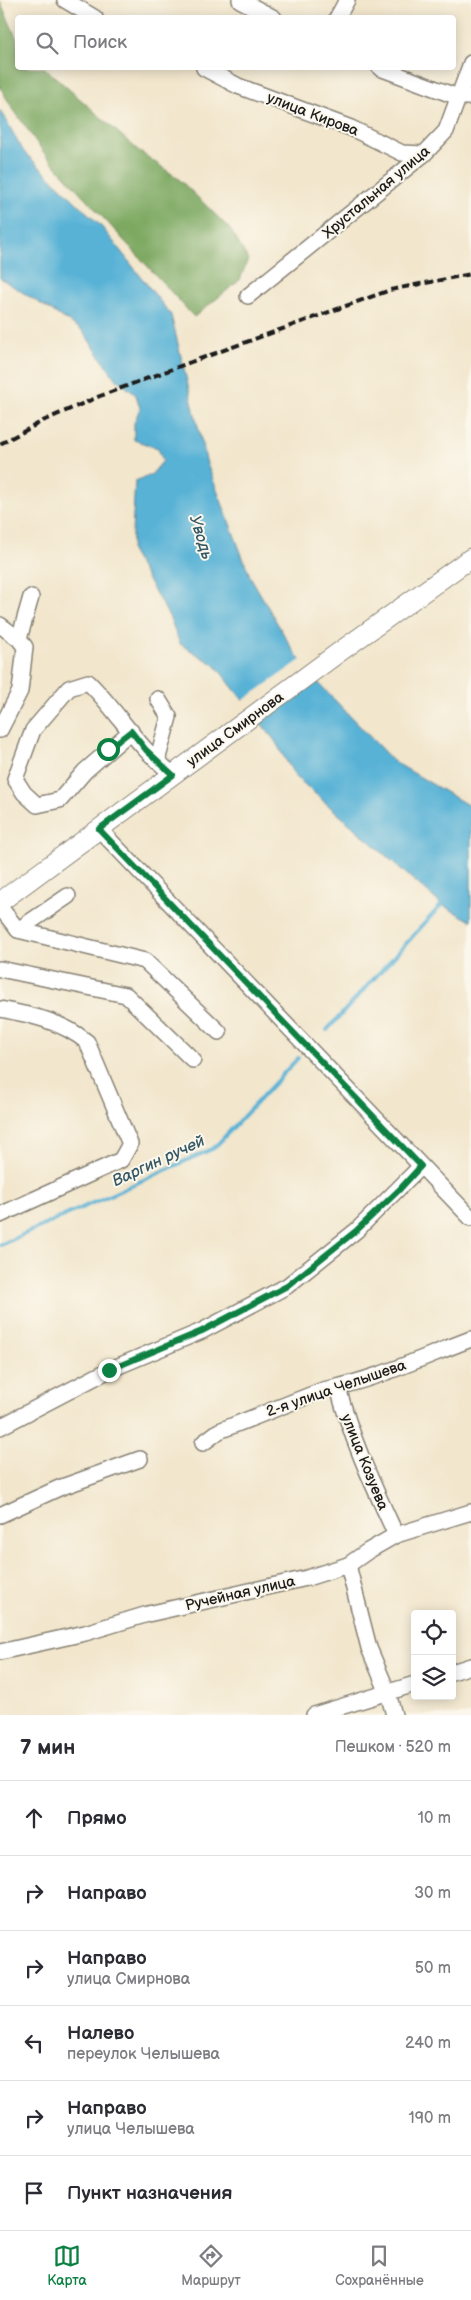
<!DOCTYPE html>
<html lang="ru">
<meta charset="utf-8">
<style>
:root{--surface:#fff;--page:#f7f7f7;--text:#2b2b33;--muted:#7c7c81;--line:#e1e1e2;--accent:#0b8043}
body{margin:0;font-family:"Balsamiq Sans",sans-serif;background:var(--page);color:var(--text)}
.controls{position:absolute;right:15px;bottom:15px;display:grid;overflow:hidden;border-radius:5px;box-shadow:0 2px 12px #0003}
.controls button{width:45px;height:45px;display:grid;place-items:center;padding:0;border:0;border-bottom:1px solid var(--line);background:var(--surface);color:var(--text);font:25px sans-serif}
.stop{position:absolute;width:15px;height:15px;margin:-11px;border:4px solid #0b8043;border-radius:50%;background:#fff}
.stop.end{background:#0b8043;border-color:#fff;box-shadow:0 1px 5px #0008}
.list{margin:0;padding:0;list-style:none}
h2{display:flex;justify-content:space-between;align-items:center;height:65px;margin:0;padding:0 20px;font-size:21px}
h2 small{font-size:16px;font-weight:400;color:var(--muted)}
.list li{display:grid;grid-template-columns:32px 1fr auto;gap:15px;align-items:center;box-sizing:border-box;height:75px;padding:0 20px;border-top:1px solid var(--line)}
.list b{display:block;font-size:19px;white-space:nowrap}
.list p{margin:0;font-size:16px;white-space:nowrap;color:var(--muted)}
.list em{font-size:16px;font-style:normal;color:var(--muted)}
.icon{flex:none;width:28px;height:28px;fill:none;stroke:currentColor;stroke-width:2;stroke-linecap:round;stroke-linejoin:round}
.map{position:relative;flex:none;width:471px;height:1715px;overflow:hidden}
.search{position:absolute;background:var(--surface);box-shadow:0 2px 12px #0003;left:15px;right:15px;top:15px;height:55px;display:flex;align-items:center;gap:12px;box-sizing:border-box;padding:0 18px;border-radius:5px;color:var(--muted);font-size:19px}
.sheet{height:515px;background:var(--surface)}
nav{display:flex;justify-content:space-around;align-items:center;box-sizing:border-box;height:70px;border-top:1px solid var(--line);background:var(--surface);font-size:14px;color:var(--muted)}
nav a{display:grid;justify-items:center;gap:2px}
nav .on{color:var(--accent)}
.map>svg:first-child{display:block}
</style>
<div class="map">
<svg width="471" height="1715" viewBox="0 0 471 1715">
<rect width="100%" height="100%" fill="#fbf7ec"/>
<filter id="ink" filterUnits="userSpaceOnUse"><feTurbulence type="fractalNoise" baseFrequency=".02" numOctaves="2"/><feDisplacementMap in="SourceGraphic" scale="10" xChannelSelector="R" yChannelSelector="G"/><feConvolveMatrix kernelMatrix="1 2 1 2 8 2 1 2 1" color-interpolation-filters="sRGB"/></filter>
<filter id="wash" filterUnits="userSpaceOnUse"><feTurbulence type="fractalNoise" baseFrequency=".0096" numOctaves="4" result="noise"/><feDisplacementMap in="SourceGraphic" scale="20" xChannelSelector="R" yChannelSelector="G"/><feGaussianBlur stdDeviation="1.12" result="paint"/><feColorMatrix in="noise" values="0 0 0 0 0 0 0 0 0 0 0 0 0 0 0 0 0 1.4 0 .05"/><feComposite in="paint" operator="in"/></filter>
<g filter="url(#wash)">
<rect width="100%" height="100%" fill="#f2e6cc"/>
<!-- forest -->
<polygon fill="#7ba861" stroke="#4c623e" points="0,1 17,39 18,68 45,68 139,151 179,179 230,229 248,259 240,280 194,317 44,153 11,106 0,87"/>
<!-- water -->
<polygon fill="#59b2d6" stroke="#3a6779" points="0,110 24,152 101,226 171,315 207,464 250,576 291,647 310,674 393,761 471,807 471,921 442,905 295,776 275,741 215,665 180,644 170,618 131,551 135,481 151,475 163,461 158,448 134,440 134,423 140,408 136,395 114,377 82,330 0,278"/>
<!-- pier -->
<polygon fill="#f2e6cc" points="302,659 317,678 259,724 241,702"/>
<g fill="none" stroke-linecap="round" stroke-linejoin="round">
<!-- stream -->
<g stroke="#59b2d6" stroke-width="4">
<polyline points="327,1030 444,902"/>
<polyline points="0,1245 214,1148 298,1058"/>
</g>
</g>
</g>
<g filter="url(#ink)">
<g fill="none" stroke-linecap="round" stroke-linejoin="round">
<defs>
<g id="minor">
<polyline points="65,0 95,18"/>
<polyline points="240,0 274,18"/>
<polyline points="337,18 347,0"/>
<polyline points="204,68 238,86 351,128 402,153 424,154"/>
<polyline points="380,68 458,97 471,97"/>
<polyline points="248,296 424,154 446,131 471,63"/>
<polyline points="0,625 19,639 25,647 20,691 0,730"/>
<polyline points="19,639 31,597"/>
<path d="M 131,731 L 85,771 L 60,800 L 37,805 L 24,793 L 15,779 L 33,730 L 69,688 L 88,682 C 110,703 126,729 147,751 C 155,759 164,767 173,775"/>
<polyline points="157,761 169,717 158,699"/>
<polyline points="99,829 471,1218"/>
<polyline points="0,907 18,930 145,961 219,1032"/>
<polyline points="18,930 68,896"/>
<polyline points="0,969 126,995 193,1060"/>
<path d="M 0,1009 C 31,1015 62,1021 87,1042 L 130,1144 L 121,1160 L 0,1215"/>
<path d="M 338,1387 C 351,1439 374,1487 396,1535"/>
<polyline points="0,1427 109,1370 202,1331 287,1286 357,1230 421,1166"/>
<path d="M 203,1443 L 219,1431 L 323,1390 C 373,1381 423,1357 471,1339"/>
<polyline points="0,1515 59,1488 140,1459"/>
<polyline points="348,1565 369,1648 388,1693 394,1715"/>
<polyline points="0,1652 85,1633 148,1614 307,1578 348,1565 368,1551 396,1535 471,1512"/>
<polyline points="452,1672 471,1666"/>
<polyline points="314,1715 415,1684"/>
</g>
<polyline id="major" points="0,902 338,653 471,558"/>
</defs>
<!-- minor casing -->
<use href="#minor" stroke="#878174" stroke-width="18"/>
<!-- major casing -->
<use href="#major" stroke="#878174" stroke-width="21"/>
<!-- minor -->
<use href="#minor" stroke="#fff" stroke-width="15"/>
<!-- major -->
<use href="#major" stroke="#fff" stroke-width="19"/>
<!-- rail -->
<polyline stroke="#1c1c1c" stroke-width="4" stroke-dasharray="8 4" stroke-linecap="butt" points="0,444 45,420 100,396 191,362 390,290 471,274"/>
</g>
</g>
<g fill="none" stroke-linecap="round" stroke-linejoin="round" filter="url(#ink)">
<!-- route -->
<polyline stroke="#0b8043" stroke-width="6" points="108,749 131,731 146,750 173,775 99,829 421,1166 399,1190 357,1230 287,1286 202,1331 109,1370"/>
</g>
<g text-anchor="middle" stroke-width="4" stroke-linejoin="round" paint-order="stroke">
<!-- street labels -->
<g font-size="15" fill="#1c1c1c" stroke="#fbf7ec">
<text transform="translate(313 114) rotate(21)" y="5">улица Кирова</text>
<text transform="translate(376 192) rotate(-40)" y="5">Хрустальная улица</text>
<text transform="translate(235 729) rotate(-36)" y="5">улица Смирнова</text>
<text transform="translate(336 1388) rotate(-19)" y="5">2-я улица Челышева</text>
<text transform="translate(365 1462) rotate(68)" y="5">улица Козуева</text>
<text transform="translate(240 1593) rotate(-13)" y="5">Ручейная улица</text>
</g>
<!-- water labels -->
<g font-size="16" font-style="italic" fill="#345866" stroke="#fbf7ec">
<text transform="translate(202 537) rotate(73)" y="6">Уводь</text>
<text transform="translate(158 1160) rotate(-25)" y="6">Варгин ручей</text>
</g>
</g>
</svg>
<div class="controls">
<button><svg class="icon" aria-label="locate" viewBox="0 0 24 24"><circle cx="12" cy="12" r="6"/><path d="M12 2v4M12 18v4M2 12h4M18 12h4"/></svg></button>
<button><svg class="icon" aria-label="layers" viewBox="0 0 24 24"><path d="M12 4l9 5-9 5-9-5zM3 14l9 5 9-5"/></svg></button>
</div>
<div class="stop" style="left:108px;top:749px"></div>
<div class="stop end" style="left:109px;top:1370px"></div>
<div class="search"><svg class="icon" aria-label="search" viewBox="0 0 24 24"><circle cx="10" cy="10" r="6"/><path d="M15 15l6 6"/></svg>Поиск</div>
</div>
<section class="sheet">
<h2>7 мин<small>Пешком · 520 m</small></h2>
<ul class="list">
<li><svg class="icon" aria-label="ahead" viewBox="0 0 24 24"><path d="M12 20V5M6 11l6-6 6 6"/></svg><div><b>Прямо</b></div><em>10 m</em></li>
<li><svg class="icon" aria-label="right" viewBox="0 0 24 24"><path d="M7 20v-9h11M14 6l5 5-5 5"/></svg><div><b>Направо</b></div><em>30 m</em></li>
<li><svg class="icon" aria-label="right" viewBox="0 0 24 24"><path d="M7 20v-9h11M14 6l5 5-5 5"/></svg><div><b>Направо</b><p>улица Смирнова</p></div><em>50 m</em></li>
<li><svg class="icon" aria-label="left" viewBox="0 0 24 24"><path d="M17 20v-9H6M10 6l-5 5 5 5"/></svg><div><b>Налево</b><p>переулок Челышева</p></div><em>240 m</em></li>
<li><svg class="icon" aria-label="right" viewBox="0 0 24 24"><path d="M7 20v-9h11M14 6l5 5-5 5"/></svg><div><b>Направо</b><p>улица Челышева</p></div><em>190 m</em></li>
<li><svg class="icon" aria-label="arrive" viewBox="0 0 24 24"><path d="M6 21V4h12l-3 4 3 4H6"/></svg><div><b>Пункт назначения</b></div></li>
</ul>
</section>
<nav>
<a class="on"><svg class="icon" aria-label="map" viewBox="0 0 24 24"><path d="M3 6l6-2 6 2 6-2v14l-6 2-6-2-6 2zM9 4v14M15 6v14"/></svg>Карта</a>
<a><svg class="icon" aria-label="directions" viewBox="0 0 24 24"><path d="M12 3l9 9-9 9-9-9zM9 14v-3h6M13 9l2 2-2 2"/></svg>Маршрут</a>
<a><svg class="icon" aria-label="saved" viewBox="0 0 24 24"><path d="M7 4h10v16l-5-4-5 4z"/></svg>Сохранённые</a>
</nav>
